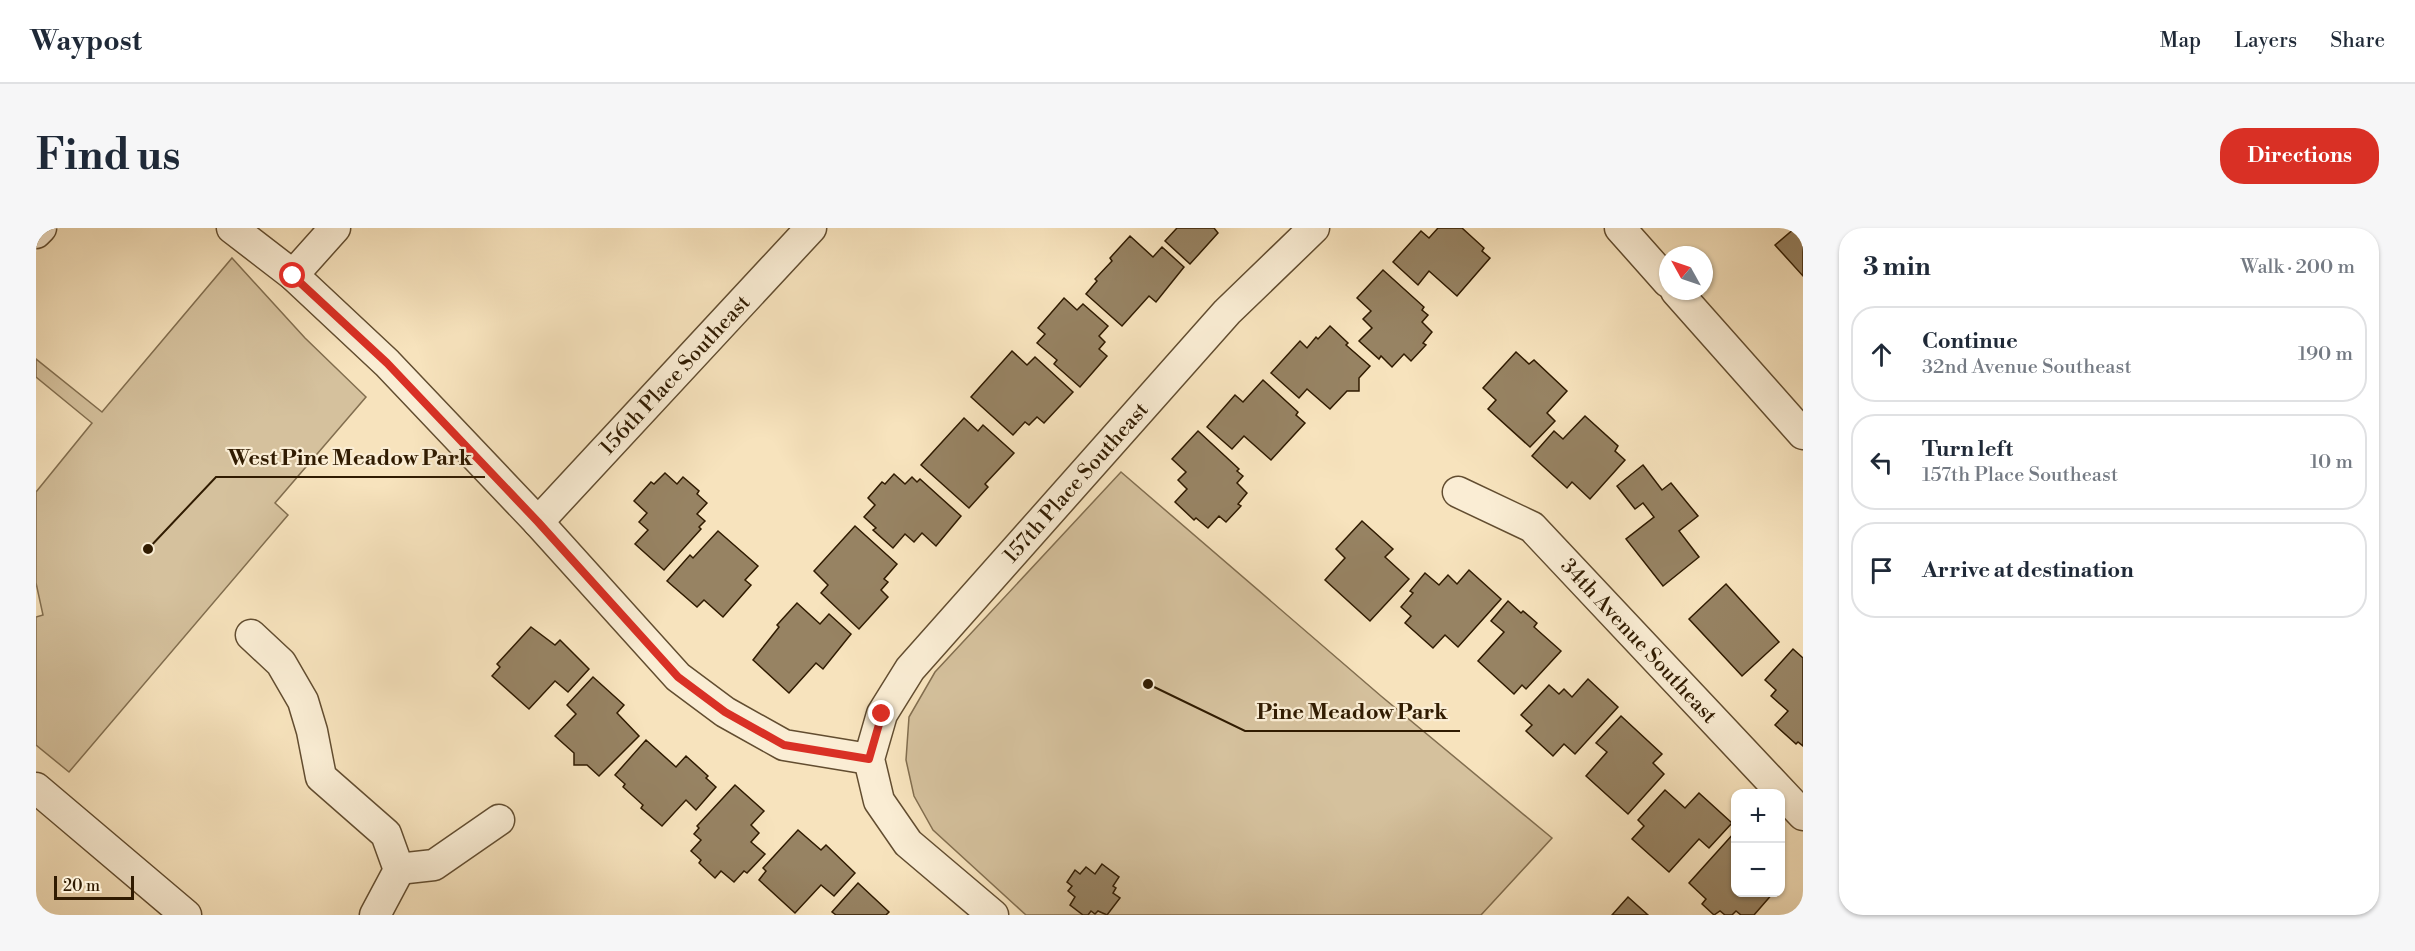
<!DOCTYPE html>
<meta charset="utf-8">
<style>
:root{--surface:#fff;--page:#f6f6f7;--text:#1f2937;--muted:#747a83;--line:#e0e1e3;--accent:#d93025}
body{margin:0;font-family:"Libre Bodoni",serif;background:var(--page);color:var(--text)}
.controls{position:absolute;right:18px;bottom:18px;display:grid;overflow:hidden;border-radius:12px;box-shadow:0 2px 4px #0004}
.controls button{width:54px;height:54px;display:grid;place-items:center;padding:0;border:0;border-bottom:2px solid var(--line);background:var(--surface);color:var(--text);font:30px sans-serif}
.compass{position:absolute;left:1623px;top:18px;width:54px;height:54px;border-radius:50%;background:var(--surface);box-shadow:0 2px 4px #0004;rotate:310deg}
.scale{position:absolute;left:18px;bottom:15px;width:80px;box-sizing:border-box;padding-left:6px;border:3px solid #301b01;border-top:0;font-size:16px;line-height:21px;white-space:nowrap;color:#301b01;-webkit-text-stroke:4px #faedd4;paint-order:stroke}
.stop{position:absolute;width:18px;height:18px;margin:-14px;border:4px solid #d93025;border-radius:50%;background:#fff}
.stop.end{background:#d93025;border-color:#fff;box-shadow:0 2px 6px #0008}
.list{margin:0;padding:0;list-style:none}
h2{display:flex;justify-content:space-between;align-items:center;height:78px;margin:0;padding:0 24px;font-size:26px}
h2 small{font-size:20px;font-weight:400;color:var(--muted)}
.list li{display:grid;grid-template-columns:39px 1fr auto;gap:18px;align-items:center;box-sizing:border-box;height:96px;margin:0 12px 12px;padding:0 12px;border:2px solid var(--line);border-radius:24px}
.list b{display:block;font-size:22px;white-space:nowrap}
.list p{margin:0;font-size:20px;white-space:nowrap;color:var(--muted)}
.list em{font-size:20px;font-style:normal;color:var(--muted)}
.icon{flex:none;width:33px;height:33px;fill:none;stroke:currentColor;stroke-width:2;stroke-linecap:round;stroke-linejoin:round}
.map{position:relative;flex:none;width:1767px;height:687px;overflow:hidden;border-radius:24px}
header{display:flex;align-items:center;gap:36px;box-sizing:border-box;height:84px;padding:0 30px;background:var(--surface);border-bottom:2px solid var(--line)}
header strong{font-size:28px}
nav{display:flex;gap:33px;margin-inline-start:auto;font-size:21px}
.intro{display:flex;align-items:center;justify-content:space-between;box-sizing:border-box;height:144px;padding:0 36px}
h1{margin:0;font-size:42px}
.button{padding:15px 27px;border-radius:24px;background:var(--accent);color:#fff;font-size:21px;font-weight:700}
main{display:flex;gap:36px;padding:0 36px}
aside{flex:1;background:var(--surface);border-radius:24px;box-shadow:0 2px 4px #0004}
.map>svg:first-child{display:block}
</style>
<header>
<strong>Waypost</strong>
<nav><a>Map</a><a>Layers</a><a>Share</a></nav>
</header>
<div class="intro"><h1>Find us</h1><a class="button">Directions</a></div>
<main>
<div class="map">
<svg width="1767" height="687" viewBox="0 0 1767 687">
<rect width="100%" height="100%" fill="#f7e3bd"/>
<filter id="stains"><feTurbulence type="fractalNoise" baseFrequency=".00333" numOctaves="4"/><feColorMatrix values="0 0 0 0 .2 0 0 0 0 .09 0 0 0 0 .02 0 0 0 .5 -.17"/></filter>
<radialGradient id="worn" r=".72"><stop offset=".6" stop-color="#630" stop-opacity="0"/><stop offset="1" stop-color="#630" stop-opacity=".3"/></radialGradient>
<!-- green -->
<g fill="#d5c19d" stroke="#826e4f" stroke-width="1.5">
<polygon points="196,30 269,110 330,169 239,275 252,287 33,544 0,517 0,389 7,387 0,355 0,264 56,195 0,149 0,131 66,184"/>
<polygon points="1085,244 1345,468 1516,610 1445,687 990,687 897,602 878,568 870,532 873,489 899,444"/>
</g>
<!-- building -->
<g fill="#978363" stroke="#301b01" stroke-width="1.5">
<polygon points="1141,0 1178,0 1182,5 1154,36 1129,13"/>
<polygon points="1402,0 1426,0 1448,20 1446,23 1454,30 1421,68 1393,43 1382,57 1357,34 1385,3 1393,10"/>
<polygon points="1759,0 1767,0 1767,48 1739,17"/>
<polygon points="1094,8 1117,29 1126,19 1148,39 1120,74 1113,68 1086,98 1050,66 1061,53 1059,51 1076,33 1074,30"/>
<polygon points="1347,42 1388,79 1386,82 1392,87 1386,94 1396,104 1387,115 1390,117 1375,133 1368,126 1356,139 1345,128 1343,131 1323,113 1336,100 1327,91 1335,83 1321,70"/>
<polygon points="1028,70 1041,82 1047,76 1072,98 1063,108 1069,114 1063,121 1071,128 1044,159 1018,136 1021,132 1001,115 1009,106 1002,100"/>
<polygon points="1294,98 1312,115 1310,117 1334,138 1323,150 1323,163 1311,163 1294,181 1271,161 1263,170 1235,145 1264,113 1271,120 1280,109 1282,111"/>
<polygon points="976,123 991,137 999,129 1037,164 1008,195 1001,189 993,197 989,194 977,207 935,169"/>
<polygon points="1480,124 1493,136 1498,132 1531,163 1511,185 1519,193 1494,219 1452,181 1460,172 1447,160"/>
<polygon points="1227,152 1262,184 1260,187 1269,195 1235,232 1208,208 1196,221 1171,199 1199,167 1207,174"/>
<polygon points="1549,188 1582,218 1579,223 1589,232 1554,271 1536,254 1531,260 1496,228 1518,203 1527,211"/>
<polygon points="928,190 942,203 947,197 978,225 949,256 952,259 933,280 885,237"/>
<polygon points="1162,203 1203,241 1201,243 1207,248 1201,255 1211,265 1202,276 1205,278 1190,294 1183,288 1172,300 1160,290 1158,292 1139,274 1151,261 1142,252 1150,244 1136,231"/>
<polygon points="1607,237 1626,262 1635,255 1662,288 1643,303 1663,329 1627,358 1590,311 1618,289 1607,275 1599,281 1581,258"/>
<polygon points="629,245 641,256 647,249 663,263 661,266 671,275 661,286 669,293 663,299 665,301 628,342 599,316 612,302 603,294 611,285 598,273 615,254 618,256"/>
<polygon points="858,246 869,256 876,249 881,254 884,251 925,288 900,318 886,305 878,314 869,306 857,320 837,302 840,300 828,289 839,277 832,270 846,254 849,256"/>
<polygon points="1326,293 1357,321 1349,329 1373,351 1334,393 1289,352 1309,330 1300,321"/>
<polygon points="819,298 861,336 848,351 852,354 845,362 852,369 823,401 785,365 792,357 778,343"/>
<polygon points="682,303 722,338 709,352 715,357 687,389 668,372 661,379 631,353 654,327 657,330"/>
<polygon points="1433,342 1465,371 1422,419 1409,407 1397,420 1369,395 1375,388 1365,379 1377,365 1374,363 1389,345 1403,357 1412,347 1421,356"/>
<polygon points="1690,356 1743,414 1706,448 1653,391"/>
<polygon points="1472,373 1485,385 1487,383 1501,395 1498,399 1525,423 1490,461 1486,457 1478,466 1442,433 1468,404 1455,393"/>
<polygon points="761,375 784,396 793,386 815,406 787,441 780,435 753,465 717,432 743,399 741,397"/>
<polygon points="495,399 519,417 524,412 553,441 532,464 519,453 493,481 456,448 464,439 461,436"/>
<polygon points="1757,421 1767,430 1767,518 1762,514 1760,516 1739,497 1752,483 1735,468 1740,462 1729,452"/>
<polygon points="557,449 588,477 581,485 603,508 563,548 551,537 538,537 538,525 519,508 540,486 531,477"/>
<polygon points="1552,451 1582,479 1539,526 1528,516 1517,528 1490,503 1496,497 1485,487 1513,457 1523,466 1528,461 1536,469"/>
<polygon points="1585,488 1626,526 1617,535 1628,546 1592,586 1550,548 1571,524 1560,515"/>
<polygon points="610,512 640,539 650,528 672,548 670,550 680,559 660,582 650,572 626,598 605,580 607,577 587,559 589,556 579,547"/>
<polygon points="699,557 728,583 715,597 723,605 715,614 729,626 711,645 708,643 698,654 685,643 679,650 663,635 665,632 655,623 665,612 658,606 663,600 661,598"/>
<polygon points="1629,562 1649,580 1663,565 1696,595 1673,620 1663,611 1633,644 1596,611 1608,598 1602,592"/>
<polygon points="762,602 785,622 790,617 819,645 798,668 785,657 759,685 723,652 730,643 727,640"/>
<polygon points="1698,605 1700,607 1700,664 1738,664 1718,687 1705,687 1700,683 1696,687 1689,687 1684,683 1678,687 1666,676 1670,671 1653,655"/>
<polygon points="1066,636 1083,649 1077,658 1080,660 1077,665 1084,670 1071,687 1062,683 1059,686 1055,683 1052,687 1047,687 1034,677 1039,669 1032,663 1036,658 1031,654 1039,642 1044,646 1050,639 1059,646"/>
<polygon points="822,655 853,684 850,687 800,687 796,684"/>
<polygon points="1592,669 1612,687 1576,687"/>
</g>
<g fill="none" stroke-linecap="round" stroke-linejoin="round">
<defs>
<g id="minor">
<polyline points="196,0 257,47 351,135 502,294 642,449 689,484 748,517 833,531"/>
<polyline points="1584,0 1632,54"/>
<polyline points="0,5 5,0"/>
<polyline points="257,47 299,0"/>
<polyline points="1640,63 1767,206"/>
<path id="s1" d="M 1422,264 L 1496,299 L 1767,587"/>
<path id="s2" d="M 502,294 L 775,0"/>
<polyline points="215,407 245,435 267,473 276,503 285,549 350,606 363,642 339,687"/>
<polyline points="0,560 150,687"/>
<polyline points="362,641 398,637 463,592"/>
<path id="s3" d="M 957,687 L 872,615 L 843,573 L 833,531 L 846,486 L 874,441 L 1191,84 L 1278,0"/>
</g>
</defs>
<!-- minor casing -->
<use href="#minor" stroke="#624d30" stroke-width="33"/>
<!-- minor -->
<use href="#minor" stroke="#faedd4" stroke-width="30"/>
</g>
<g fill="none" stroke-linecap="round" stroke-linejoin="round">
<!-- route -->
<polyline stroke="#d93025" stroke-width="8" points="257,48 351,135 502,294 642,449 689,484 748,517 833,531 846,486"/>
</g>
<g text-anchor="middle" stroke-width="4.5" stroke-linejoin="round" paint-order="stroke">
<!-- street labels -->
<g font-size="21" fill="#301b01" stroke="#faedd4">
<text dy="7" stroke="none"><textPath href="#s2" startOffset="201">156th Place Southeast</textPath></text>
<text dy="7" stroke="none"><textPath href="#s3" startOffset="555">157th Place Southeast</textPath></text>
<text dy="7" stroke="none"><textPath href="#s1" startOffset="238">34th Avenue Southeast</textPath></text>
</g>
</g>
<!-- callouts -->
<path fill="none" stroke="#301b01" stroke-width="2" d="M112 321L180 249H449M1112 456L1209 503H1424"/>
<g fill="#301b01" stroke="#faedd4" stroke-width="2">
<circle cx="112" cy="321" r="6"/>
<circle cx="1112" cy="456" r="6"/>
</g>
<g font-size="22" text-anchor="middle" font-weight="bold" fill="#301b01" stroke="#faedd4" stroke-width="4.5" stroke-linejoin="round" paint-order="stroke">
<text x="314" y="237">West Pine Meadow Park</text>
<text x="1316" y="491">Pine Meadow Park</text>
</g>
<rect width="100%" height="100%" filter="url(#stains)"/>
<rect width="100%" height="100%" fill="url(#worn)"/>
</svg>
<div class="controls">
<button>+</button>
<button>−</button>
</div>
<svg class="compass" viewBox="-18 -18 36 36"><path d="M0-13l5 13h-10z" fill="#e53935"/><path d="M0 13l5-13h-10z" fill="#747a83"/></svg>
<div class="scale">20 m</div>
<div class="stop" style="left:257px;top:48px"></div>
<div class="stop end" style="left:846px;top:486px"></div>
</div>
<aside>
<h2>3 min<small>Walk · 200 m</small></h2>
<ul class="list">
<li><svg class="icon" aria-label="ahead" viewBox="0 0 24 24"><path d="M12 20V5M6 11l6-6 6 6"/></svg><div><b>Continue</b><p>32nd Avenue Southeast</p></div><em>190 m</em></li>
<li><svg class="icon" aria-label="left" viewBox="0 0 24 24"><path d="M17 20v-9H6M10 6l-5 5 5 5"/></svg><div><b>Turn left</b><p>157th Place Southeast</p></div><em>10 m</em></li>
<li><svg class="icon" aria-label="arrive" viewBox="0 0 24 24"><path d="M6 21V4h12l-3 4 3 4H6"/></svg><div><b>Arrive at destination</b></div></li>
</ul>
</aside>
</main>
